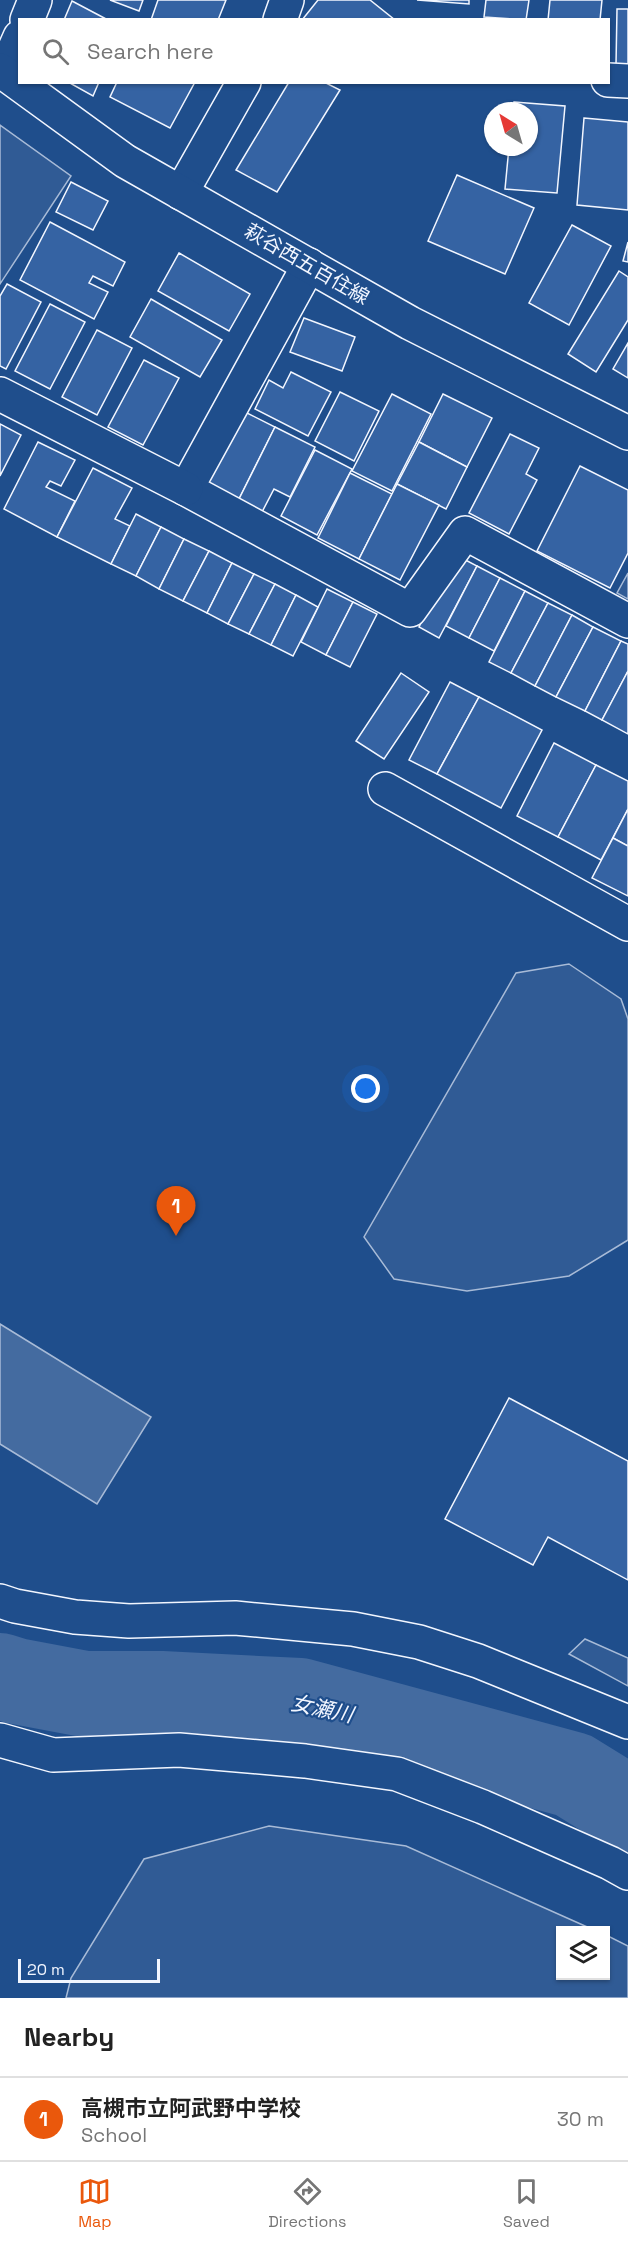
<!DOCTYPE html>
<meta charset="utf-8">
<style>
:root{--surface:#fff;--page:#f2f2f2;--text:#222;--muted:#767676;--line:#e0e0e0;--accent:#ea580c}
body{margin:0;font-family:"Space Grotesk","Noto Sans JP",sans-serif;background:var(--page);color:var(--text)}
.controls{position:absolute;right:18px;bottom:18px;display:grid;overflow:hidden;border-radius:0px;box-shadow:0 2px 4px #0004}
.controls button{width:54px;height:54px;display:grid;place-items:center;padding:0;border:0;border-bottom:2px solid var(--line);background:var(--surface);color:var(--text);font:30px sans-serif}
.compass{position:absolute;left:484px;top:102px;width:54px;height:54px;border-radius:50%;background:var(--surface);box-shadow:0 2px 4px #0004;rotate:323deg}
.scale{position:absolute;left:18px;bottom:15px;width:142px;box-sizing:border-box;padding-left:6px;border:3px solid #f2f6ff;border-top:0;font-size:16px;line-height:21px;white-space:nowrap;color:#f2f6ff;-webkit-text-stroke:4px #1f4e8c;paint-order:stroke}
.you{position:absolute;left:366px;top:1089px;width:21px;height:21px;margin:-15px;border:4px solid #fff;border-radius:50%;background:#1a73e8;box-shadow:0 0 0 9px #1a73e833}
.badge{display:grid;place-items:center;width:39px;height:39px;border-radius:50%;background:var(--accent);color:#fff;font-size:20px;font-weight:700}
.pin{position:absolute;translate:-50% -50px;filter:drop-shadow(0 2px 3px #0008)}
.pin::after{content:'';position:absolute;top:32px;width:21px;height:18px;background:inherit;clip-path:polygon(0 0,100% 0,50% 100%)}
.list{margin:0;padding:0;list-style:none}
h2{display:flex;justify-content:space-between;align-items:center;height:78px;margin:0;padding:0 24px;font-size:26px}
h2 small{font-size:20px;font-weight:400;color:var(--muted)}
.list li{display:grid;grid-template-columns:39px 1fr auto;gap:18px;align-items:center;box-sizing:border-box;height:84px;padding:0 24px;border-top:2px solid var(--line)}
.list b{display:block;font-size:22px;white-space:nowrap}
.list p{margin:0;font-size:20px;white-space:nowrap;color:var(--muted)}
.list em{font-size:20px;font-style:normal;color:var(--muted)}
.icon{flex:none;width:33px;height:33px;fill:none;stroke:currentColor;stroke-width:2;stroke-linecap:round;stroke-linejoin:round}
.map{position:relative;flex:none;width:628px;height:1998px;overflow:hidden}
.search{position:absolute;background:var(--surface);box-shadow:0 2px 4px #0004;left:18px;right:18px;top:18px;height:66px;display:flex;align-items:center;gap:15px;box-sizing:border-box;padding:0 21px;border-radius:0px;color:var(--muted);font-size:22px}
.sheet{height:162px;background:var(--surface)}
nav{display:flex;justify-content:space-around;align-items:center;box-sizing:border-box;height:84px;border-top:2px solid var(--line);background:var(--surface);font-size:16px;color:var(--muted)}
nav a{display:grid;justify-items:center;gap:3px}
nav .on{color:var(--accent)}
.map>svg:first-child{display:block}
</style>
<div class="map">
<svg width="628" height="1998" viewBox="0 0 628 1998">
<rect width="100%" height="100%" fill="#1f4e8c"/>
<!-- built -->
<g fill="#305b95" stroke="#a8bbd7" stroke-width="1.5">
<polygon points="0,125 71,176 0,284"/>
<polygon points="628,573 628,599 617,593"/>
<polygon points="569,964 621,999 628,1019 628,1240 569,1276 467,1291 394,1279 364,1237 516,973"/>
<polygon points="585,1639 628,1658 628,1686 569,1654"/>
<polygon points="269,1826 406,1846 594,1930 560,1930 560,1976 606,1976 606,1935 628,1946 628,1998 66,1998 71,1978 144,1859"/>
</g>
<!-- water -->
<polygon fill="#446ba0" stroke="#a8bbd7" stroke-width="1.5" points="0,1324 151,1417 97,1504 0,1444"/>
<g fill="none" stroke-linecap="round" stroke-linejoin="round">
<!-- river -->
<polyline stroke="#446ba0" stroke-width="86" points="0,1676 16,1681 85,1694 161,1694 300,1701 573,1775 628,1809"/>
</g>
<!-- building -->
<g fill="#3563a3" stroke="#f2f6ff" stroke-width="1.5">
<polygon points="110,0 143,0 139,11"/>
<polygon points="158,0 226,0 218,20 151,20"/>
<polygon points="318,0 370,0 395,20 302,20"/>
<polygon points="417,0 469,0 469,4"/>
<polygon points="486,0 529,0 526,20 484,17"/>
<polygon points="550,0 602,0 600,20 548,20"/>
<polygon points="72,1 108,20 64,20"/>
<polygon points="617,9 628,9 628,65 616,65"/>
<polygon points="68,82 99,82 93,96"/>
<polygon points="117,82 195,82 170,128 110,97"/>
<polygon points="289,82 324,82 340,90 277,192 236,170"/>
<polygon points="514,102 565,106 557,193 505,189 509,147 529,147 529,111 513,111"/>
<polygon points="584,118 628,122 628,210 577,205"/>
<polygon points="457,175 534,208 505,274 428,241"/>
<polygon points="71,182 108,201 93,230 56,212"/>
<polygon points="50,222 125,262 113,286 93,276 89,283 108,292 94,319 20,280"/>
<polygon points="572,225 611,246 569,325 529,303"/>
<polygon points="628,242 628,262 623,261"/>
<polygon points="179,253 250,294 229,331 158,291"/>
<polygon points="619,271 628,277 628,320 596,372 568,354"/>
<polygon points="7,284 41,302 6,369 0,366 0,296"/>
<polygon points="151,299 222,340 200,377 130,337"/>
<polygon points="50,304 85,322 50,389 15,371"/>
<polygon points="304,318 355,337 342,371 290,352"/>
<polygon points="97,330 132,348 97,415 62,397"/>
<polygon points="628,343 628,378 613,369"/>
<polygon points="144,360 179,378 143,445 108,427"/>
<polygon points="291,372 331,392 308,436 255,409 269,380 283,388"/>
<polygon points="340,392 379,411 354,461 315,441"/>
<polygon points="392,394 431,414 392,491 352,471"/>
<polygon points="443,394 492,418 467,467 419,442"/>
<polygon points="239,409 275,427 239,499 201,480"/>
<polygon points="0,424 21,435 0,476"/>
<polygon points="275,427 315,447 290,497 274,489 262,512 239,499"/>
<polygon points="510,434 539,448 526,474 537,480 509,534 469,513"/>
<polygon points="38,442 75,460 61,486 50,481 46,487 75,501 57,537 4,509"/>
<polygon points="419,442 467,467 446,509 397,484"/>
<polygon points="315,450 352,469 317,535 281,516"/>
<polygon points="580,466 628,490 628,553 610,588 537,551"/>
<polygon points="93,468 132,488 115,519 130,526 111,564 57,537"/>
<polygon points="350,473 392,494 359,559 318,538"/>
<polygon points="397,484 439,505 400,580 359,559"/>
<polygon points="136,514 161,527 136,576 111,564"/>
<polygon points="161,527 184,539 159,589 136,576"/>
<polygon points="184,539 209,551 183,601 159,589"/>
<polygon points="209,551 232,563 207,613 183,601"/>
<polygon points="456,555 477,566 439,638 419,627"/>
<polygon points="232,563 254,574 228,624 207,613"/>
<polygon points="477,566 500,578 469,638 446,626"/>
<polygon points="254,574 275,584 249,634 228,624"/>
<polygon points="500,578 525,591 494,651 469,638"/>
<polygon points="275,584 296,595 271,645 249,634"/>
<polygon points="327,589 353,602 326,655 301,642"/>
<polygon points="525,591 548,603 511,673 489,662"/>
<polygon points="296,595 318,607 293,656 271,645"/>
<polygon points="353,602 377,614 350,667 326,655"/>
<polygon points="548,603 572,615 535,686 511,673"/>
<polygon points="572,615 593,627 556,697 535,686"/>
<polygon points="593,627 621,641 585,711 556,697"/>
<polygon points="621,641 628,644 628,671 602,720 585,711"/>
<polygon points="628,671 628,734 602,720"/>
<polygon points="401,673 429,692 384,759 356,741"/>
<polygon points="450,682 479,697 437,774 409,760"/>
<polygon points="479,697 542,730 501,808 437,774"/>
<polygon points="554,743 596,765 558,837 517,816"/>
<polygon points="596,765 628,781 628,809 601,860 558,837"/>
<polygon points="628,809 628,846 613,838"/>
<polygon points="613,838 628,846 628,896 592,878"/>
<polygon points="509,1398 628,1461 628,1580 548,1537 533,1565 445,1519"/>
</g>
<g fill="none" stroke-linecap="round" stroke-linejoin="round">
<defs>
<g id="street">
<polyline points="27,20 35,0"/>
<polyline points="280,20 287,0"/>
<polyline points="4,73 20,37"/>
<polyline points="608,80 628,81"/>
<polyline points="181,193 244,82"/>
<polyline points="309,265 186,489 410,610 465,533 628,621"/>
<polyline points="0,394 186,489"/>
<polyline points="385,789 628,924"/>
<polyline points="0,1601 15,1606 75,1617 129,1621 235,1618 353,1629 419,1642 478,1661 628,1722"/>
<polyline points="0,1740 53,1755 179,1750 305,1761 397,1774 483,1807 610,1863 628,1873"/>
</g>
<polyline id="secondary" points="0,70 125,161 410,323 628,433"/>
</defs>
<!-- street casing -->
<use href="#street" stroke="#f2f6ff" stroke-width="36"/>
<!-- secondary casing -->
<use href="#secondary" stroke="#f2f6ff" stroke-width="36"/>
<!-- street -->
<use href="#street" stroke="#1f4e8c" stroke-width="33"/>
<!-- secondary -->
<use href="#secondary" stroke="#1f4e8c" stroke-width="33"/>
</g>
<g text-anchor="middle" stroke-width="4.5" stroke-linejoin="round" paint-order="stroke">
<!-- street labels -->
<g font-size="20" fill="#f2f6ff" stroke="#1f4e8c">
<text transform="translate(307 264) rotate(30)" y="7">萩谷西五百住線</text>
</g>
<!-- water labels -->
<g font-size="21" font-style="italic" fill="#f2f6ff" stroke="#1f4e8c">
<text transform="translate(322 1709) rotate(12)" y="7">女瀬川</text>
</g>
</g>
</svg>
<div class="controls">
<button><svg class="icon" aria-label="layers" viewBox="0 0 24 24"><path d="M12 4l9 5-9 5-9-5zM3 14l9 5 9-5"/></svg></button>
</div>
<svg class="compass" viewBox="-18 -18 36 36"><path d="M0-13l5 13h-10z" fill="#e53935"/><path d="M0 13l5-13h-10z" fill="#767676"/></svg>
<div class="scale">20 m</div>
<div class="you"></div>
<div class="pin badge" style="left:176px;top:1236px">1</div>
<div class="search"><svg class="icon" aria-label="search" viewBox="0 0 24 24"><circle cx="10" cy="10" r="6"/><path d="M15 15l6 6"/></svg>Search here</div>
</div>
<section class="sheet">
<h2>Nearby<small></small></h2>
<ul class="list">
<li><span class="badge">1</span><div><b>高槻市立阿武野中学校</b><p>School</p></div><em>30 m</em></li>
</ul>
</section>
<nav>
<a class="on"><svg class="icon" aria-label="map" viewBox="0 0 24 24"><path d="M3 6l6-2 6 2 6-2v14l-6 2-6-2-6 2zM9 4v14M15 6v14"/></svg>Map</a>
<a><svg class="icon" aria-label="directions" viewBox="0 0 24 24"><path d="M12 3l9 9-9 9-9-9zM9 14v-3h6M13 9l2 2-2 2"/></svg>Directions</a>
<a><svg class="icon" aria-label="saved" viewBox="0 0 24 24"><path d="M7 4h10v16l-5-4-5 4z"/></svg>Saved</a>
</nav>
